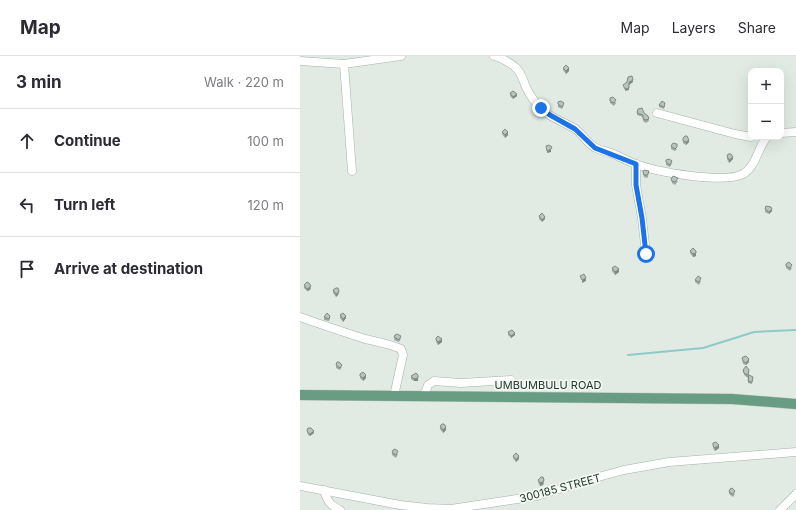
<!DOCTYPE html>
<meta charset="utf-8">
<style>
:root{--surface:#fff;--page:#f7f7f7;--text:#2b2b33;--muted:#7c7c81;--line:#e1e1e2}
body{margin:0;font-family:Inter,sans-serif;background:var(--page);color:var(--text)}
.controls{position:absolute;right:12px;top:12px;display:grid;overflow:hidden;border-radius:8px;box-shadow:0 4px 16px #0002}
.controls button{width:36px;height:36px;display:grid;place-items:center;padding:0;border:0;border-bottom:1px solid var(--line);background:var(--surface);color:var(--text);font:20px sans-serif}
.stop{position:absolute;width:12px;height:12px;margin:-9px;border:3px solid #1a73e8;border-radius:50%;background:#fff}
.stop.end{background:#1a73e8;border-color:#fff;box-shadow:0 1px 4px #0008}
.list{margin:0;padding:0;list-style:none}
h2{display:flex;justify-content:space-between;align-items:center;height:52px;margin:0;padding:0 16px;font-size:17px}
h2 small{font-size:13px;font-weight:400;color:var(--muted)}
.list li{display:grid;grid-template-columns:26px 1fr auto;gap:12px;align-items:center;box-sizing:border-box;height:64px;padding:0 16px;border-top:1px solid var(--line)}
.list b{display:block;font-size:15px;white-space:nowrap}
.list em{font-size:13px;font-style:normal;color:var(--muted)}
.icon{flex:none;width:22px;height:22px;fill:none;stroke:currentColor;stroke-width:2;stroke-linecap:round;stroke-linejoin:round}
.map{position:relative;flex:none;width:496px;height:454px;overflow:hidden}
header{display:flex;align-items:center;gap:24px;box-sizing:border-box;height:56px;padding:0 20px;background:var(--surface);border-bottom:1px solid var(--line)}
header strong{font-size:19px}
nav{display:flex;gap:22px;margin-inline-start:auto;font-size:14px}
main{display:flex}
aside{flex:1;background:var(--surface)}
.map>svg:first-child{display:block}
</style>
<header>
<strong>Map</strong>
<nav><a>Map</a><a>Layers</a><a>Share</a></nav>
</header>
<main>
<aside>
<h2>3 min<small>Walk · 220 m</small></h2>
<ul class="list">
<li><svg class="icon" aria-label="ahead" viewBox="0 0 24 24"><path d="M12 20V5M6 11l6-6 6 6"/></svg><div><b>Continue</b></div><em>100 m</em></li>
<li><svg class="icon" aria-label="left" viewBox="0 0 24 24"><path d="M17 20v-9H6M10 6l-5 5 5 5"/></svg><div><b>Turn left</b></div><em>120 m</em></li>
<li><svg class="icon" aria-label="arrive" viewBox="0 0 24 24"><path d="M6 21V4h12l-3 4 3 4H6"/></svg><div><b>Arrive at destination</b></div></li>
</ul>
</aside>
<div class="map">
<svg width="496" height="454" viewBox="0 0 496 454">
<rect width="100%" height="100%" fill="#e1ebe4"/>
<g fill="none" stroke-linecap="round" stroke-linejoin="round">
<!-- stream -->
<polyline stroke="#8ecbc6" stroke-width="2" points="328,299 403,292 454,276 496,274"/>
<defs>
<g id="minor">
<path d="M 194,0 C 201,2 209,6 215,11 C 223,17 223,27 228,35 C 231,41 236,47 240,52 C 249,61 263,66 274,72 C 283,78 287,88 296,92 C 301,95 306,95 311,97 C 319,100 327,105 336,108 C 357,116 423,128 443,118 C 456,111 458,91 467,81"/>
<polyline points="0,5 44,8 101,0"/>
<polyline points="44,8 52,115"/>
<polyline points="357,57 435,78 451,81"/>
<polyline points="481,77 496,76"/>
<polyline points="336,108 336,129 342,162 346,198"/>
<path d="M 0,261 C 22,269 44,276 65,283 C 78,286 89,288 101,293 L 103,299 L 94,340"/>
<polyline points="124,340 128,329 134,325 161,327 211,324"/>
<polyline points="0,430 100,449 127,452 151,453 237,440 291,423 324,414 369,406 496,396"/>
<path d="M 24,434 C 27,445 30,449 40,454"/>
<polyline points="480,454 496,438"/>
</g>
<polyline id="major" points="0,339 432,343 496,348"/>
</defs>
<!-- minor casing -->
<use href="#minor" stroke="#a4b2aa" stroke-width="9"/>
<!-- major casing -->
<use href="#major" stroke="#c1c8c4" stroke-width="11"/>
<!-- minor -->
<use href="#minor" stroke="#fff" stroke-width="8"/>
<!-- major -->
<use href="#major" stroke="#699d83" stroke-width="10"/>
</g>
<!-- wall -->
<g fill="#9da9a3">
<polygon points="263,12 269,15 266,18 263,14"/>
<polygon points="210,37 217,40 213,43 210,40"/>
<polygon points="310,42 316,47 314,50 310,47"/>
<polygon points="258,46 264,49 262,53 258,51"/>
<polygon points="359,49 365,50 364,53 359,51"/>
<polygon points="337,57 344,57 349,65 346,67 343,65 343,61 337,59"/>
<polygon points="202,76 208,79 205,82 202,78"/>
<polygon points="383,82 389,86 386,89 383,87"/>
<polygon points="371,90 377,93 375,95 371,93"/>
<polygon points="427,100 433,103 429,107 427,103"/>
<polygon points="366,104 372,107 370,111 366,109"/>
<polygon points="349,115 348,121 347,122 344,121 343,118 343,116"/>
<polygon points="371,123 378,125 375,129 372,127"/>
<polygon points="465,153 472,155 469,158 465,156"/>
<polygon points="239,160 245,163 242,166 239,163"/>
<polygon points="390,195 396,198 396,200 393,201 390,197"/>
<polygon points="486,208 492,212 490,215 486,212"/>
<polygon points="312,212 319,216 315,219 312,215"/>
<polygon points="395,224 401,225 399,229 395,226"/>
<polygon points="4,229 11,232 10,234 7,235 4,232"/>
<polygon points="33,234 39,237 38,239 36,241 33,237"/>
<polygon points="40,259 46,262 43,266 40,262"/>
<polygon points="24,261 30,262 29,265 24,264"/>
<polygon points="208,276 215,279 211,282 208,279"/>
<polygon points="95,279 101,282 99,286 94,284"/>
<polygon points="136,282 142,286 138,289 136,286"/>
<polygon points="442,302 449,306 446,309 443,308"/>
<polygon points="36,309 42,311 40,314 36,312"/>
<polygon points="443,314 449,317 449,319 453,324 452,328 448,327 448,322 444,319"/>
<polygon points="60,320 66,322 63,325 60,322"/>
<polygon points="111,320 118,322 118,325 114,325 111,323"/>
<polygon points="140,370 146,374 143,377 140,373"/>
<polygon points="7,374 14,377 10,380 8,379"/>
<polygon points="413,390 419,392 415,395 413,392"/>
<polygon points="92,396 98,398 96,402 92,399"/>
<polygon points="213,400 219,403 216,406 213,402"/>
<polygon points="238,424 244,427 243,429 240,430 238,426"/>
<polygon points="429,436 435,438 433,441 429,438"/>
</g>
<!-- shaded-wall -->
<g fill="#808a84">
<polygon points="269,12 269,15 266,18 266,15"/>
<polygon points="333,24 333,26 329,29 329,26"/>
<polygon points="329,32 329,34 325,35 325,33"/>
<polygon points="217,38 217,40 213,43 213,41"/>
<polygon points="208,76 208,79 205,82 205,79"/>
<polygon points="389,84 389,86 386,89 386,86"/>
<polygon points="251,93 251,96 247,97 247,95"/>
<polygon points="433,101 433,103 429,107 429,104"/>
<polygon points="472,153 472,155 469,158 469,156"/>
<polygon points="245,161 245,163 242,166 242,164"/>
<polygon points="396,195 396,200 393,201 393,198"/>
<polygon points="319,213 319,216 315,219 315,216"/>
<polygon points="286,222 286,225 282,227 282,224"/>
<polygon points="11,230 10,234 7,235 7,233"/>
<polygon points="39,235 38,239 36,241 36,238"/>
<polygon points="46,260 46,262 43,266 43,263"/>
<polygon points="215,277 215,279 211,282 211,280"/>
<polygon points="142,283 142,286 138,289 138,286"/>
<polygon points="449,303 449,306 446,309 446,307"/>
<polygon points="66,319 66,322 63,325 63,322"/>
<polygon points="118,319 118,325 114,325 114,323"/>
<polygon points="146,371 146,374 143,377 143,374"/>
<polygon points="14,375 14,377 10,380 10,378"/>
<polygon points="419,389 419,392 415,395 415,392"/>
<polygon points="219,400 219,403 216,406 216,404"/>
<polygon points="244,424 243,429 240,430 240,427"/>
</g>
<!-- building -->
<g fill="#b7c5bd" stroke="#808a84">
<polygon points="266,9 269,12 266,15 263,12"/>
<polygon points="332,20 333,24 329,26 329,32 325,33 323,29 327,26 328,21"/>
<polygon points="213,35 217,38 213,41 210,37"/>
<polygon points="313,41 316,44 314,47 310,45 310,42"/>
<polygon points="261,45 264,47 262,51 258,48 258,46"/>
<polygon points="362,45 365,47 364,51 359,49"/>
<polygon points="342,52 344,57 348,60 349,63 346,64 343,63 343,59 337,57 338,53"/>
<polygon points="205,73 208,76 205,79 202,76"/>
<polygon points="385,80 387,80 389,84 386,86 383,85 383,82"/>
<polygon points="373,87 377,88 377,91 375,93 371,90"/>
<polygon points="249,89 252,91 251,93 247,95 246,90"/>
<polygon points="428,98 431,98 433,101 429,104 427,100"/>
<polygon points="369,103 372,105 370,109 366,106 366,104"/>
<polygon points="344,114 349,115 348,118 347,119 344,119 343,116"/>
<polygon points="373,120 378,122 375,126 372,125 371,123"/>
<polygon points="466,150 471,151 472,153 469,156 465,153"/>
<polygon points="242,157 245,161 242,164 239,160"/>
<polygon points="393,192 396,195 396,197 393,198 390,195"/>
<polygon points="489,206 492,209 490,212 486,210 486,208"/>
<polygon points="315,210 319,213 315,216 312,212"/>
<polygon points="284,218 286,222 282,224 280,220"/>
<polygon points="398,220 401,222 399,226 395,224"/>
<polygon points="7,226 9,227 11,230 10,231 7,233 4,229"/>
<polygon points="36,232 38,232 39,235 38,237 36,238 33,234"/>
<polygon points="27,257 30,260 29,263 24,261"/>
<polygon points="43,257 46,260 43,263 40,259"/>
<polygon points="212,274 215,277 211,280 208,276"/>
<polygon points="97,278 101,280 99,284 94,281 95,279"/>
<polygon points="138,280 142,283 138,286 136,284 136,282"/>
<polygon points="446,300 449,303 446,307 443,305 442,302 443,301"/>
<polygon points="37,306 39,306 42,309 40,312 36,309"/>
<polygon points="446,310 449,314 448,319 444,317 443,314"/>
<polygon points="63,316 66,319 63,322 60,320 60,318"/>
<polygon points="116,317 118,319 118,322 114,323 111,320"/>
<polygon points="449,319 453,321 452,326 448,325"/>
<polygon points="142,368 144,368 146,371 143,374 140,370"/>
<polygon points="8,372 11,372 14,375 10,378 8,377 7,374"/>
<polygon points="416,386 419,389 415,392 413,390 413,387"/>
<polygon points="95,393 98,395 96,399 92,396 93,394"/>
<polygon points="216,397 219,400 216,404 213,400"/>
<polygon points="241,421 243,421 244,424 243,426 240,427 238,424"/>
<polygon points="432,432 435,435 433,438 429,436 430,433"/>
</g>
<g fill="none" stroke-linecap="round" stroke-linejoin="round">
<!-- route -->
<polyline stroke="#1a73e8" stroke-width="5" points="241,52 250,59 275,73 295,92 336,108 336,129 342,162 346,198"/>
</g>
<g text-anchor="middle" stroke-width="3.5" stroke-linejoin="round" paint-order="stroke">
<!-- street labels -->
<g font-size="11" fill="#233a2e" stroke="#f2f7f3">
<text x="248" y="333">UMBUMBULU ROAD</text>
<text transform="translate(260 432) rotate(-15)" y="4">300185 STREET</text>
</g>
</g>
</svg>
<div class="controls">
<button>+</button>
<button>−</button>
</div>
<div class="stop" style="left:346px;top:198px"></div>
<div class="stop end" style="left:241px;top:52px"></div>
</div>
</main>
